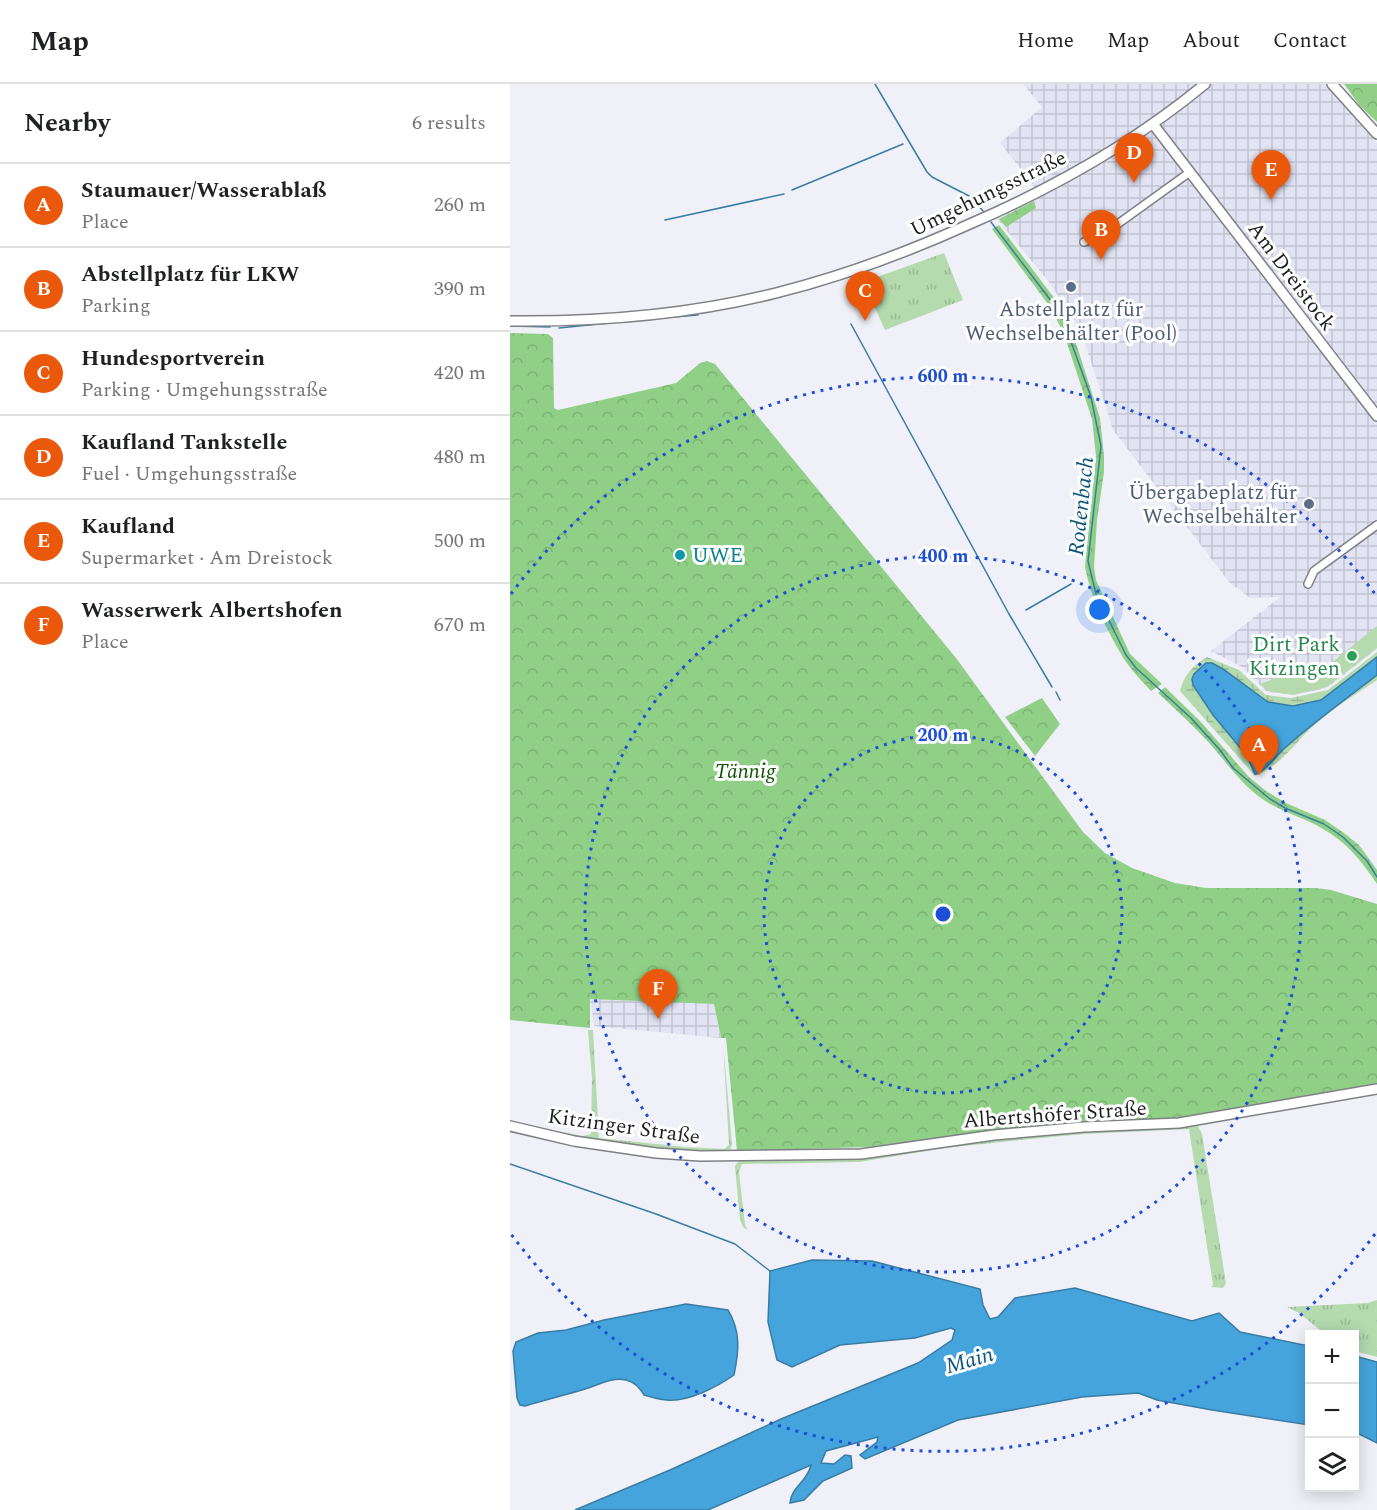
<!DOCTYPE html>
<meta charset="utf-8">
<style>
:root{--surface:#fff;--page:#f2f2f2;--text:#202124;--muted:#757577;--line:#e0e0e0;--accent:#ea580c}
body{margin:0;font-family:Spectral,serif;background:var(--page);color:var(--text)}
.controls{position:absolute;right:18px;bottom:18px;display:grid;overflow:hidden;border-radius:0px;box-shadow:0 3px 15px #0003}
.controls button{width:54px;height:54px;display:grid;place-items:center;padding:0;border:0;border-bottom:2px solid var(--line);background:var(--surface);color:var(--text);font:30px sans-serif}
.you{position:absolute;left:590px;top:526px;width:21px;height:21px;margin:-15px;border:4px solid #fff;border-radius:50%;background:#1a73e8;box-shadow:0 0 0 9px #1a73e833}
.badge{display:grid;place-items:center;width:39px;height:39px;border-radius:50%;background:var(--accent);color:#fff;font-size:20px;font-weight:700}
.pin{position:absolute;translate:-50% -50px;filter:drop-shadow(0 2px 3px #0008)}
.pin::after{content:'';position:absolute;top:32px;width:21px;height:18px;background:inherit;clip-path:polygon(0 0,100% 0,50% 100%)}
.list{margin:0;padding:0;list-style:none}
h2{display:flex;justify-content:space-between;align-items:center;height:78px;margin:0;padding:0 24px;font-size:26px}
h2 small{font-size:20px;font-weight:400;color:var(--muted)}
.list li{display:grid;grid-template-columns:39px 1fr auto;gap:18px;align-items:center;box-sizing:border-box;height:84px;padding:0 24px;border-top:2px solid var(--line)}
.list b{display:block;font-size:22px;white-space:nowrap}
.list p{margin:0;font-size:20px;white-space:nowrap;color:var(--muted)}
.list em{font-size:20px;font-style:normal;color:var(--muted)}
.icon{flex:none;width:33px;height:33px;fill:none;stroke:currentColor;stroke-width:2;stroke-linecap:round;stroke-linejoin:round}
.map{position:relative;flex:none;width:867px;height:1426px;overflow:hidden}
header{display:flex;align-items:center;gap:36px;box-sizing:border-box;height:84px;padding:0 30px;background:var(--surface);border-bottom:2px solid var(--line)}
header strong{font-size:28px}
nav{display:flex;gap:33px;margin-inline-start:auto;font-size:21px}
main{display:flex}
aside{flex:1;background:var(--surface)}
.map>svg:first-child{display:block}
</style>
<header>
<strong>Map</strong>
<nav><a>Home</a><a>Map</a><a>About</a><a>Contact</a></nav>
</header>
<main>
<aside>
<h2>Nearby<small>6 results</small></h2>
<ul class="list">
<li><span class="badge">A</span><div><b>Staumauer/Wasserablaß</b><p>Place</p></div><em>260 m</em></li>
<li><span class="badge">B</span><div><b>Abstellplatz für LKW</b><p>Parking</p></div><em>390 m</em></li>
<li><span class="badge">C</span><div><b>Hundesportverein</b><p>Parking · Umgehungsstraße</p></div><em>420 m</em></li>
<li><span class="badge">D</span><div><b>Kaufland Tankstelle</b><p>Fuel · Umgehungsstraße</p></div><em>480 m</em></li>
<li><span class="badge">E</span><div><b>Kaufland</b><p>Supermarket · Am Dreistock</p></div><em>500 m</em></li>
<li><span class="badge">F</span><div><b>Wasserwerk Albertshofen</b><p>Place</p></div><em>670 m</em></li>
</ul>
</aside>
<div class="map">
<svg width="867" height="1426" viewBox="0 0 867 1426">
<defs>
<pattern id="industrial-grid" width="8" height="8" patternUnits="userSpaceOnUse" patternTransform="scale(1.5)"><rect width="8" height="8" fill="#e3e4f3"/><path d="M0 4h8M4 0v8" fill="none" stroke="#c2c3d0"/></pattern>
<pattern id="grass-tufts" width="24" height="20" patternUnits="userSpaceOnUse" patternTransform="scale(1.5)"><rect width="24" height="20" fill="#b4daae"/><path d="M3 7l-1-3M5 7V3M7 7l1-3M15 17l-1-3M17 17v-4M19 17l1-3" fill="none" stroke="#9abb95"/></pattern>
<pattern id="forest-crowns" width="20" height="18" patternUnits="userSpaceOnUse" patternTransform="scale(1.5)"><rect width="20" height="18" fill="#90d086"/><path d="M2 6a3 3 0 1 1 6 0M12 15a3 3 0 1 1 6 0" fill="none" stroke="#7cb273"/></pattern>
<pattern id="wetland-marsh" width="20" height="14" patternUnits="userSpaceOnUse" patternTransform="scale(1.5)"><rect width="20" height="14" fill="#b4daae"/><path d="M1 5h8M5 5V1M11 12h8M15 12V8" fill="none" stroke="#9abb95"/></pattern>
</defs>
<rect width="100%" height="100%" fill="#f0f1f8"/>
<!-- industrial -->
<g fill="url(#industrial-grid)">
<polygon points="513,0 815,0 867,59 867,565 817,604 784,611 757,608 732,583 701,567 770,513 740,514 719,498 603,346 571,247 539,198 482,129 527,106 490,59 532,23"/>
<polygon points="80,914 204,920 211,954 84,942"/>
</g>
<!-- grass -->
<g fill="url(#grass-tufts)">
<polygon points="434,169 453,216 375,246 353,198"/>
<polygon points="78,946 83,946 89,1054 175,1063 214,1065 219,1061 213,958 222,1060 220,1067 217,1069 172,1068 97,1060 0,1040 0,1038 73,1052 81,1050 82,994"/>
<polygon points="684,1040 688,1042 692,1050 716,1199 713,1204 701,1203 703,1201 679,1045 575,1050 520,1055 435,1064 349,1078 232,1080 229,1088 235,1141 238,1146 233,1143 230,1136 225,1082 231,1074 339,1072 543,1047"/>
<polygon points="867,1216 867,1273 845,1267 844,1250 815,1250 789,1229 777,1223 858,1219"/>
</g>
<!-- forest -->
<g fill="url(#forest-crowns)">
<polygon points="834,0 867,0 867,38 850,22"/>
<polygon points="524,117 526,124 496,143 489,135"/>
<path d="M 489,141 L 548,219 L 562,247 L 590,334 L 594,372 L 594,388 L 587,436 L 584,483 L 586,496 L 620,570 L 652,600 L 641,607 C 632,597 621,586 614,575 C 597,547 581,515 575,483 L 586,372 L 582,335 L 554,250 L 541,224 L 482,145 Z"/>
<polygon points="0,249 38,250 43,254 44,324 48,326 166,299 190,279 197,277 205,280 446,574 573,748 595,769 622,784 665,799 696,804 806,804 821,806 867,820 867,999 682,1033 615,1037 441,1052 358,1063 227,1067 216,954 211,954 204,920 80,915 80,944 0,936"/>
<path d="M 655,603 L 690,637 L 739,693 L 756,707 L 776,719 L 815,736 L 834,749 L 849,761 L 867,786 L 867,800 C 852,778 837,758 813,745 C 793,733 770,728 751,714 C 731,700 717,679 701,661 C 684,642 666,626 648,609 Z"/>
<polygon points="532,614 550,640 525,672 495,633"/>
</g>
<!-- wetland -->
<path fill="url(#wetland-marsh)" d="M 867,568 L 867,596 C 848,609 827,622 809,637 C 788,654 772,682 745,692 L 670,607 C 674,590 683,582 697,573 L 729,586 L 756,611 L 781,614 L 818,606 Z"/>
<!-- garden -->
<polygon fill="#b4daae" points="867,542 867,564 817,603 783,611 757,607 750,600 778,590 799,590 815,584"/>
<!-- water -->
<g fill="#45a4dc" stroke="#397ca4" stroke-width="1.5">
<path d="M 867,573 L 867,591 C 836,615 805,637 776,663 C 766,671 757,687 745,690 L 737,672 L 703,631 L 683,601 L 682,595 L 684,590 L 696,579 L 702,579 L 713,585 L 758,618 L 783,622 L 811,616 Z"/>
<path d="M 302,1176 L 362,1177 L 470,1205 L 473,1221 L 480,1235 L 488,1233 L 505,1214 L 565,1204 L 682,1237 L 709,1229 L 730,1248 L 799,1262 L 799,1341 L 702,1326 L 647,1316 L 628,1309 L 572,1313 L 448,1336 L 355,1375 L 350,1371 L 367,1358 L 368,1353 L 316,1367 L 311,1379 L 324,1380 L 335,1371 L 341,1372 L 342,1384 L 313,1397 L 294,1416 L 280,1419 C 282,1401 297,1399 301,1381 L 198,1426 L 65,1426 L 160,1386 L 271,1335 L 408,1279 L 442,1256 L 445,1246 L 441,1244 L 405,1254 L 330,1261 L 282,1283 L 267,1276 L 258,1238 L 260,1187 Z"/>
<path d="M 176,1220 L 218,1226 C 231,1248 229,1267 224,1291 C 207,1303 178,1318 157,1316 C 150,1316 142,1313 134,1311 C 130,1304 125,1298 116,1296 C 101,1293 89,1301 75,1305 C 55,1311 35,1316 15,1322 L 10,1321 L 7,1314 L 3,1267 L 6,1258 L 28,1249 L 56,1246 L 94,1236 Z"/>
<polygon points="845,1272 867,1278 867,1359 845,1348"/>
</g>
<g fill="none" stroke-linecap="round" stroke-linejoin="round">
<!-- stream -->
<g stroke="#397ca4" stroke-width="1.5">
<polyline points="365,0 417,88 422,93 461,113 473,127"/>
<polyline points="282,106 393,60"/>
<polyline points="155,136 274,110"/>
<polyline points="481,138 551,230 581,313 591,362 578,477 586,510 616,571 626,584 681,634 710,666 723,684 760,715 775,724 814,740 833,753 857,777 867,793"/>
<polyline points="151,234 188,231"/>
<polyline points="341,240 499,530 542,603"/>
<polyline points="0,242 40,243"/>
<polyline points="49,244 99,239"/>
<polyline points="516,526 561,500"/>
<polyline points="546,608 550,616"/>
<polyline points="0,1080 146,1130 225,1160 260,1187"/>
</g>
<defs>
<g id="street">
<polyline points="574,158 591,152 680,88"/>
<polyline points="798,500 804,487 867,441"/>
</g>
<g id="secondary">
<polyline points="822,0 867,50"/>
<polyline points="643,40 867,332"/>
<path d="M 0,237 C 89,238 179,231 266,209 C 334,192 398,168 462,139 C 545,103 625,58 695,0"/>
<polyline points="0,1042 64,1057 146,1069 190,1072 351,1070 484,1051 574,1043 669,1039 867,1005"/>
</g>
</defs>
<!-- street casing -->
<use href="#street" stroke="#7f7f86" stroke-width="10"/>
<!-- secondary casing -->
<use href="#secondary" stroke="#7f7f86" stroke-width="12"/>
<!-- street -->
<use href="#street" stroke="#fff" stroke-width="7"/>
<!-- secondary -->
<use href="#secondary" stroke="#fff" stroke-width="9"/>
</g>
<!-- distance rings -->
<g fill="none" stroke="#1d4ed8" stroke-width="3" stroke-dasharray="3 6">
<circle cx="433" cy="830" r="179"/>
<circle cx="433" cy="830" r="358"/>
<path d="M865 1150A538 538 0 0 1 1 1150M1 510A538 538 0 0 1 865 510"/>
</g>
<!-- markers -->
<g fill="#5c6f8a" stroke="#fefefe" stroke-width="2">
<circle cx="561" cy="203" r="6"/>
<circle cx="799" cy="420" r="6"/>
</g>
<circle fill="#0f9aa8" stroke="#fefefe" stroke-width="2" cx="170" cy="471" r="6"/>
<circle fill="#2e9e5b" stroke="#fefefe" stroke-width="2" cx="842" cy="572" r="6"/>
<g text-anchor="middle" stroke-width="6" stroke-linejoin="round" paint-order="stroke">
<!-- street labels -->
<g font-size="21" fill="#1d1e20" stroke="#fefefe">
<text transform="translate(478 109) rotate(-26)" y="7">Umgehungsstraße</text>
<text transform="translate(782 192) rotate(53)" y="7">Am Dreistock</text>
<text transform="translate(545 1030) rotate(-4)" y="7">Albertshöfer Straße</text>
<text transform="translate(114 1042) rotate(8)" y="7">Kitzinger Straße</text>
</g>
<!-- service labels -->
<g font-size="21" fill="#4e5e75" stroke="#fefefe">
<text x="561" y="232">Abstellplatz für<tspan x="561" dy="24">Wechselbehälter (Pool)</tspan></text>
<text x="787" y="415" text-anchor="end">Übergabeplatz für<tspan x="787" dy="24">Wechselbehälter</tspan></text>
</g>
<!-- culture labels -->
<g font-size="21" fill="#0d838f" stroke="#fefefe" text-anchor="start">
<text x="182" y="478">UWE</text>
</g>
<!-- leisure labels -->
<g font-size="21" fill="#27864d" stroke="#fefefe" text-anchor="end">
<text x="830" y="567">Dirt Park<tspan x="830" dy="24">Kitzingen</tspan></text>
</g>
<!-- park labels -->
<g font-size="21" font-style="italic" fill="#145409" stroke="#fefefe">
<text x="235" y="694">Tännig</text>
</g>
<!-- water labels -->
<g font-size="22" font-style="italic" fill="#0b557b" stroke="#fefefe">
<text transform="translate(570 422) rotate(-84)" y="8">Rodenbach</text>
<text transform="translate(459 1275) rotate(-16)" y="8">Main</text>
</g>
</g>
<circle cx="433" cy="830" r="9" fill="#1d4ed8" stroke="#fefefe" stroke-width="3"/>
<g font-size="18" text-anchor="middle" font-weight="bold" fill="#1d4ed8" stroke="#fefefe" stroke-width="6" stroke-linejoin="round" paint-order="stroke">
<text x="433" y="298">600 m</text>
<text x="433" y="478">400 m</text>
<text x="433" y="657">200 m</text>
</g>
</svg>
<div class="controls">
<button>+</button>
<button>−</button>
<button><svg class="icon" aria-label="layers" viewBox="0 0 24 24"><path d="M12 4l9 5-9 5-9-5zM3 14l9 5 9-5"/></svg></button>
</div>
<div class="you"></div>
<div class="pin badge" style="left:749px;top:691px">A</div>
<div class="pin badge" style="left:591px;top:176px">B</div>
<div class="pin badge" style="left:355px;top:237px">C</div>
<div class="pin badge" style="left:624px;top:99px">D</div>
<div class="pin badge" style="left:761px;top:116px">E</div>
<div class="pin badge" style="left:148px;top:935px">F</div>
</div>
</main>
